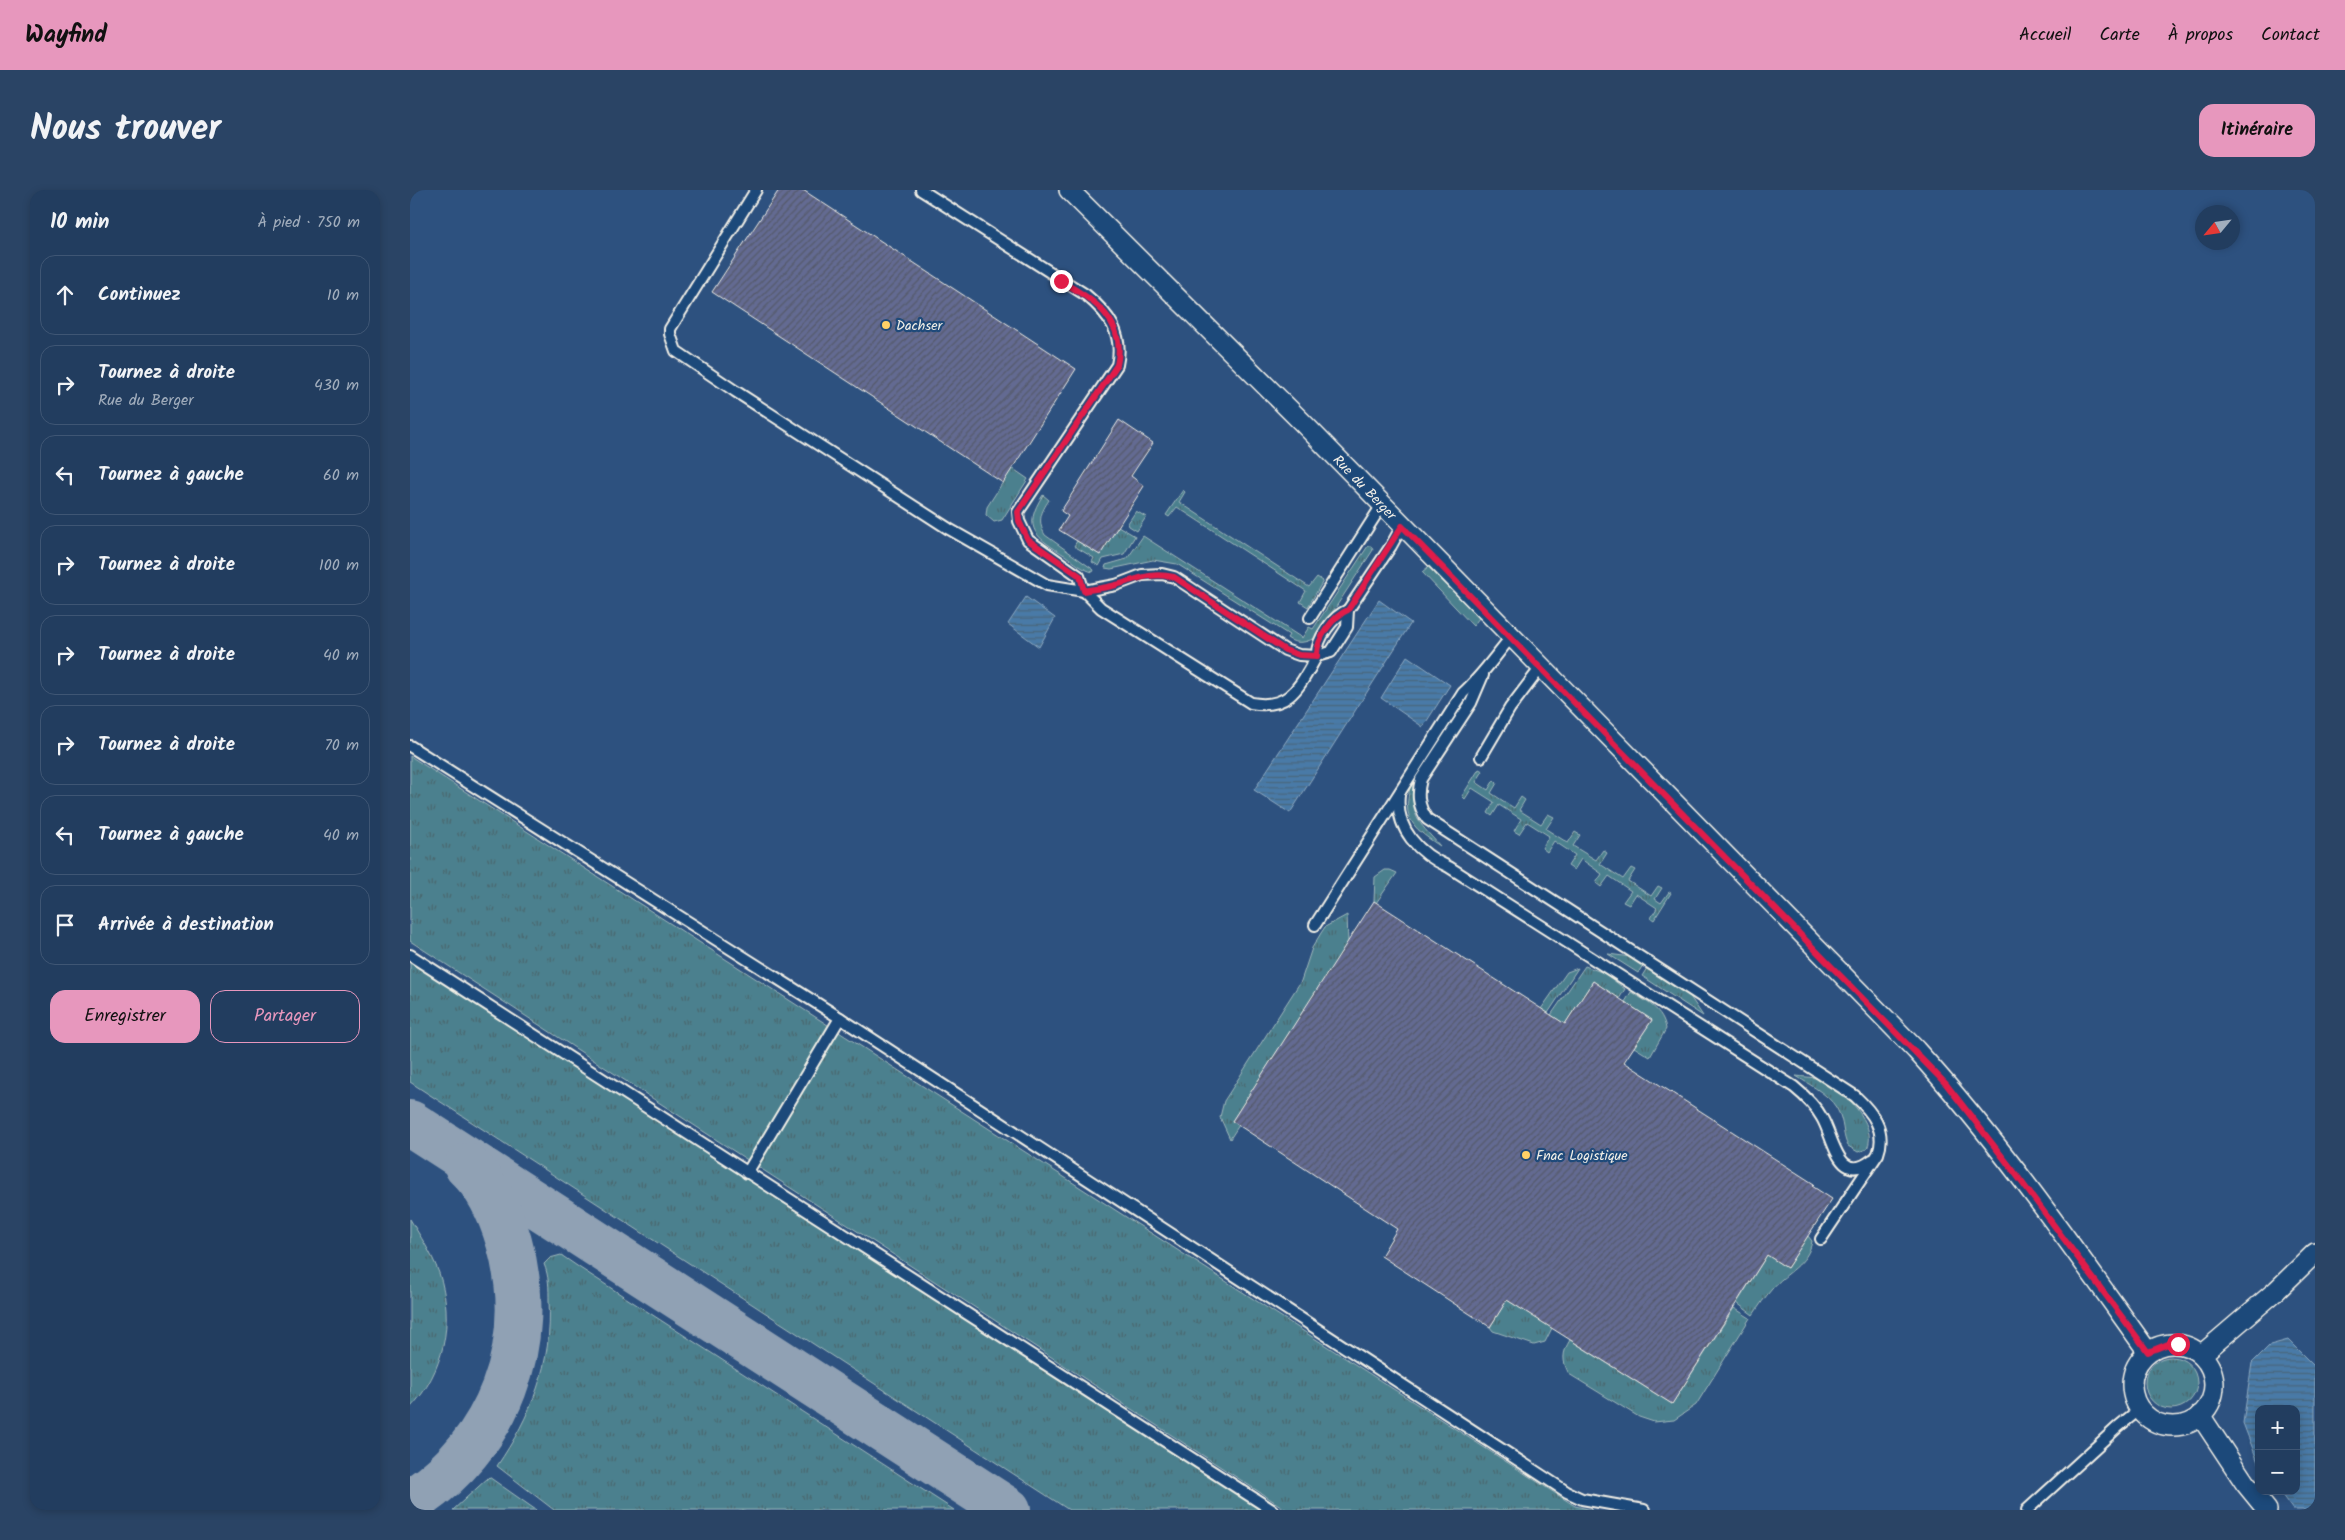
<!DOCTYPE html>
<html lang="fr">
<meta charset="utf-8">
<style>
:root{--surface:#223d5f;--page:#2a4465;--text:#f1f3f6;--muted:#a2aebd;--line:#3f5674;--accent:#e797bd}
body{margin:0;font-family:Kalam,sans-serif;background:var(--page);color:var(--text)}
.controls{position:absolute;right:15px;bottom:15px;display:grid;overflow:hidden;border-radius:10px;box-shadow:0 2px 8px #0003}
.controls button{width:45px;height:45px;display:grid;place-items:center;padding:0;border:0;border-bottom:1px solid var(--line);background:var(--surface);color:var(--text);font:25px sans-serif}
.compass{position:absolute;left:1785px;top:15px;width:45px;height:45px;border-radius:50%;background:var(--surface);box-shadow:0 2px 8px #0003;rotate:241deg}
.stop{position:absolute;width:15px;height:15px;margin:-11px;border:4px solid #e11d48;border-radius:50%;background:#fff}
.stop.end{background:#e11d48;border-color:#fff;box-shadow:0 1px 5px #0008}
.list{margin:0;padding:0;list-style:none}
h2{display:flex;justify-content:space-between;align-items:center;height:65px;margin:0;padding:0 20px;font-size:21px}
h2 small{font-size:16px;font-weight:400;color:var(--muted)}
.list li{display:grid;grid-template-columns:32px 1fr auto;gap:15px;align-items:center;box-sizing:border-box;height:80px;margin:0 10px 10px;padding:0 10px;border:1px solid var(--line);border-radius:15px}
.list b{display:block;font-size:19px;white-space:nowrap}
.list p{margin:0;font-size:16px;white-space:nowrap;color:var(--muted)}
.list em{font-size:16px;font-style:normal;color:var(--muted)}
.actions{display:flex;gap:10px;padding:15px 20px}
.actions a{flex:1;padding:11px 0;border:1px solid var(--accent);border-radius:15px;text-align:center;font-size:18px;color:var(--accent)}
.actions .main{background:var(--accent);color:#111}
.icon{flex:none;width:28px;height:28px;fill:none;stroke:currentColor;stroke-width:2;stroke-linecap:round;stroke-linejoin:round}
.map{position:relative;flex:none;width:1905px;height:1320px;overflow:hidden;border-radius:15px}
header{display:flex;align-items:center;gap:30px;box-sizing:border-box;height:70px;padding:0 25px;background:var(--accent);color:#111}
header strong{font-size:24px}
nav{display:flex;gap:28px;margin-inline-start:auto;font-size:18px}
.intro{display:flex;align-items:center;justify-content:space-between;box-sizing:border-box;height:120px;padding:0 30px}
h1{margin:0;font-size:35px}
.button{padding:12px 22px;border-radius:15px;background:var(--accent);color:#111;font-size:18px;font-weight:700}
main{display:flex;gap:30px;padding:0 30px}
aside{flex:1;background:var(--surface);border-radius:15px;box-shadow:0 2px 8px #0003}
.map>svg:first-child{display:block}
</style>
<header>
<strong>Wayfind</strong>
<nav><a>Accueil</a><a>Carte</a><a>À propos</a><a>Contact</a></nav>
</header>
<div class="intro"><h1>Nous trouver</h1><a class="button">Itinéraire</a></div>
<main>
<aside>
<h2>10 min<small>À pied · 750 m</small></h2>
<ul class="list">
<li><svg class="icon" aria-label="ahead" viewBox="0 0 24 24"><path d="M12 20V5M6 11l6-6 6 6"/></svg><div><b>Continuez</b></div><em>10 m</em></li>
<li><svg class="icon" aria-label="right" viewBox="0 0 24 24"><path d="M7 20v-9h11M14 6l5 5-5 5"/></svg><div><b>Tournez à droite</b><p>Rue du Berger</p></div><em>430 m</em></li>
<li><svg class="icon" aria-label="left" viewBox="0 0 24 24"><path d="M17 20v-9H6M10 6l-5 5 5 5"/></svg><div><b>Tournez à gauche</b></div><em>60 m</em></li>
<li><svg class="icon" aria-label="right" viewBox="0 0 24 24"><path d="M7 20v-9h11M14 6l5 5-5 5"/></svg><div><b>Tournez à droite</b></div><em>100 m</em></li>
<li><svg class="icon" aria-label="right" viewBox="0 0 24 24"><path d="M7 20v-9h11M14 6l5 5-5 5"/></svg><div><b>Tournez à droite</b></div><em>40 m</em></li>
<li><svg class="icon" aria-label="right" viewBox="0 0 24 24"><path d="M7 20v-9h11M14 6l5 5-5 5"/></svg><div><b>Tournez à droite</b></div><em>70 m</em></li>
<li><svg class="icon" aria-label="left" viewBox="0 0 24 24"><path d="M17 20v-9H6M10 6l-5 5 5 5"/></svg><div><b>Tournez à gauche</b></div><em>40 m</em></li>
<li><svg class="icon" aria-label="arrive" viewBox="0 0 24 24"><path d="M6 21V4h12l-3 4 3 4H6"/></svg><div><b>Arrivée à destination</b></div></li>
</ul>
<div class="actions"><a class="main">Enregistrer</a><a>Partager</a></div>
</aside>
<div class="map">
<svg width="1905" height="1320" viewBox="0 0 1905 1320">
<defs>
<pattern id="grass-tufts" width="24" height="20" patternUnits="userSpaceOnUse" patternTransform="scale(1.25)"><rect width="24" height="20" fill="#4b808e"/><path d="M3 7l-1-3M5 7V3M7 7l1-3M15 17l-1-3M17 17v-4M19 17l1-3" fill="none" stroke="#4a676e"/></pattern>
<pattern id="water-rules" width="6" height="5" patternUnits="userSpaceOnUse" patternTransform="scale(1.25)"><rect width="6" height="5" fill="#4a7aa7"/><path d="M0 2.5h6" fill="none" stroke="#4a647b"/></pattern>
<pattern id="building-hatch" width="6" height="6" patternUnits="userSpaceOnUse" patternTransform="scale(1.25)"><rect width="6" height="6" fill="#636b92"/><path d="M-1 1l2-2M0 6l6-6M5 7l2-2" fill="none" stroke="#555868"/></pattern>
</defs>
<rect width="100%" height="100%" fill="#2d517f"/>
<filter id="ink" filterUnits="userSpaceOnUse"><feTurbulence type="fractalNoise" baseFrequency=".02" numOctaves="2"/><feDisplacementMap in="SourceGraphic" scale="10" xChannelSelector="R" yChannelSelector="G"/><feConvolveMatrix kernelMatrix="1 2 1 2 8 2 1 2 1" color-interpolation-filters="sRGB"/></filter>
<g filter="url(#ink)">
<!-- grass -->
<g fill="url(#grass-tufts)" stroke="#a0b8bb">
<polygon points="602,278 618,289 592,330 584,332 576,325 577,317"/>
<polygon points="773,300 775,302 769,312 899,397 907,387 913,391 899,415 898,417 890,412 896,401 767,317 759,327 756,325"/>
<path d="M 633,305 L 639,310 C 631,322 627,331 635,345 L 684,380 L 683,382 C 673,380 664,372 656,366 C 627,348 611,339 633,305 Z"/>
<polygon points="726,321 736,327 727,341 719,336 718,333"/>
<polygon points="708,336 725,346 714,364 693,369 689,376 682,372 684,368 664,356 667,351 690,365"/>
<path d="M 733,346 L 892,448 L 899,437 L 903,439 L 958,356 L 961,356 L 963,360 L 907,446 C 898,453 886,455 877,448 L 879,445 L 767,374 L 743,370 L 701,379 L 695,378 L 696,375 L 717,369 Z"/>
<polygon points="1018,377 1069,428 1063,436 1012,382"/>
<polygon points="0,566 1165,1316 1182,1320 877,1320 0,751"/>
<polygon points="1069,579 1073,581 1066,592 1078,600 1084,590 1087,593 1081,603 1104,618 1111,607 1115,610 1109,620 1131,634 1138,624 1144,627 1136,639 1158,653 1165,642 1170,645 1163,656 1186,670 1193,660 1197,663 1190,674 1213,689 1221,678 1225,680 1218,691 1241,706 1248,696 1252,698 1245,709 1251,713 1259,702 1261,703 1244,730 1241,728 1247,718 1226,704 1219,715 1213,712 1221,701 1199,686 1191,697 1186,693 1192,684 1171,669 1164,680 1158,676 1165,665 1144,651 1137,662 1132,658 1139,646 1117,632 1109,644 1104,641 1111,629 1089,615 1082,626 1078,623 1084,612 1062,598 1055,609 1052,606"/>
<path d="M 1004,590 C 1001,628 1006,629 1030,656 C 1012,644 994,633 998,609 C 999,601 1000,596 1004,590 Z"/>
<polygon points="975,680 980,680 987,683 966,713 964,711 965,687"/>
<polygon points="937,725 938,752 822,931 829,935 820,949 810,927 814,911 891,791 902,758 911,743 915,737"/>
<polygon points="1198,764 1221,767 1233,775 1228,783"/>
<polygon points="0,772 851,1320 659,1320 0,892"/>
<polygon points="1175,776 1194,783 1215,799 1209,809 1183,791 1155,834 1141,825"/>
<polygon points="1168,778 1138,823 1131,819 1157,782"/>
<polygon points="1237,778 1279,805 1293,826 1232,786"/>
<path d="M 1221,802 C 1237,812 1253,819 1256,839 L 1240,867 L 1224,857 L 1242,830 L 1215,812 Z"/>
<path d="M 1386,886 C 1393,887 1403,887 1410,889 C 1432,898 1469,934 1457,959 L 1448,962 L 1438,956 C 1433,947 1434,936 1430,925 C 1423,906 1403,897 1386,886 Z"/>
<path d="M 0,1029 C 10,1046 22,1064 29,1083 C 45,1130 34,1183 0,1218 Z"/>
<path d="M 1398,1046 L 1402,1051 C 1398,1075 1376,1082 1362,1099 C 1355,1107 1349,1116 1343,1125 L 1327,1113 L 1357,1065 L 1377,1078 Z"/>
<path d="M 151,1065 L 170,1078 L 544,1320 L 144,1320 L 87,1276 C 121,1226 143,1173 139,1111 C 139,1098 139,1086 134,1074 L 140,1068 Z"/>
<polygon points="1097,1110 1142,1138 1135,1152 1124,1155 1083,1141 1080,1137"/>
<path d="M 1324,1118 L 1340,1128 L 1286,1215 L 1264,1230 L 1244,1232 L 1229,1227 L 1159,1184 C 1152,1171 1152,1163 1160,1150 L 1262,1214 Z"/>
<circle cx="1761" cy="1193" r="26"/>
<polygon points="79,1287 126,1320 43,1320"/>
</g>
<!-- water -->
<g fill="url(#water-rules)" stroke="#8eaac1">
<polygon points="616,407 645,428 629,457 598,434"/>
<polygon points="969,410 1001,433 880,623 844,600"/>
<polygon points="997,466 1040,495 1013,537 971,508"/>
<polygon points="1878,1150 1905,1177 1905,1320 1883,1320 1869,1301 1886,1301 1886,1219 1849,1219 1849,1275 1833,1233 1842,1173 1860,1155"/>
</g>
<g fill="none" stroke-linecap="round" stroke-linejoin="round">
<!-- taxiway -->
<g stroke="#90a1b4" stroke-width="46">
<polyline points="0,933 598,1320"/>
<path d="M 0,1312 C 89,1255 128,1154 99,1052 C 91,1025 78,995 57,976"/>
</g>
</g>
<!-- building -->
<g fill="url(#building-hatch)" stroke="#f4f1e8">
<polygon points="369,0 393,0 666,179 593,293 302,102"/>
<polygon points="709,230 743,253 721,286 734,296 690,365 649,340 658,326 651,321"/>
<polygon points="964,711 1155,834 1183,791 1242,830 1214,872 1404,994 1402,996 1422,1009 1377,1078 1357,1065 1262,1214 1097,1110 1080,1137 971,1066 987,1039 822,931"/>
</g>
<g fill="none" stroke-linecap="round" stroke-linejoin="round">
<defs>
<g id="service">
<path d="M 346,0 L 260,139 L 260,144 L 266,161 L 325,201 L 539,339 L 637,395 L 674,401 L 706,395 L 732,385 L 752,384 L 764,387 L 875,460 L 889,465 L 907,466 C 906,449 923,426 938,420"/>
<path d="M 511,0 L 676,105 C 699,124 714,144 707,175 L 608,322 L 609,331 L 618,350 L 669,386 L 674,401 L 691,418 L 841,513 C 881,520 889,496 907,466 L 921,462 L 937,437 L 938,420 L 981,356 L 992,336"/>
<polyline points="900,428 972,315"/>
<path d="M 1073,485 L 1061,513 L 1011,589 C 1007,604 1008,616 1017,629 L 1445,906 C 1462,922 1477,940 1468,964 L 1411,1049"/>
<polyline points="0,556 430,828 1157,1302 1172,1309 1234,1320"/>
<polyline points="1071,567 1100,518 1132,476"/>
<path d="M 989,605 C 985,639 1009,664 1039,677 L 1384,897 C 1395,906 1405,915 1412,928 C 1424,948 1428,996 1462,970"/>
<path d="M 905,735 L 1053,503 C 1073,485 1085,466 1102,446"/>
<polyline points="0,765 862,1320"/>
<polyline points="337,983 430,828"/>
<polyline points="1617,1320 1709,1236 1730,1219"/>
</g>
<g id="minor">
<path d="M 659,0 L 891,231 L 1506,860 C 1591,954 1664,1059 1738,1162"/>
<circle cx="1763" cy="1195" r="41"/>
<polyline points="1791,1165 1867,1100 1905,1063"/>
<polyline points="1790,1225 1835,1293 1857,1320"/>
</g>
</defs>
<!-- service casing -->
<use href="#service" stroke="#f4f1e8" stroke-width="14"/>
<!-- minor casing -->
<use href="#minor" stroke="#f4f1e8" stroke-width="22"/>
<!-- service -->
<use href="#service" stroke="#1f4a7a" stroke-width="10"/>
<!-- minor -->
<use href="#minor" stroke="#1f4a7a" stroke-width="19"/>
</g>
</g>
<g fill="none" stroke-linecap="round" stroke-linejoin="round" filter="url(#ink)">
<!-- route -->
<path stroke="#e11d48" stroke-width="6" d="M 651,91 C 684,110 717,131 707,175 L 608,322 L 609,331 L 618,350 L 670,386 L 674,401 C 684,399 695,398 706,395 C 728,389 740,382 764,387 L 875,460 L 889,465 L 907,466 C 906,449 923,426 938,420 L 992,336 L 1536,894 L 1602,979 L 1738,1162 L 1758,1154 L 1768,1154"/>
</g>
<!-- markers -->
<g fill="#ffd166" stroke="#1f4a7a" stroke-width="2">
<circle cx="476" cy="135" r="5"/>
<circle cx="1116" cy="965" r="5"/>
</g>
<g text-anchor="middle" stroke-width="4.5" stroke-linejoin="round" paint-order="stroke">
<!-- poi labels -->
<g font-size="14" fill="#f4f1e8" stroke="#1f4a7a" text-anchor="start">
<text x="486" y="140">Dachser</text>
<text x="1126" y="970">Fnac Logistique</text>
</g>
<!-- street labels -->
<g font-size="14" fill="#f4f1e8" stroke="#1f4a7a">
<text transform="translate(955 297) rotate(46)" y="5">Rue du Berger</text>
</g>
</g>
</svg>
<div class="controls">
<button>+</button>
<button>−</button>
</div>
<svg class="compass" viewBox="-18 -18 36 36"><path d="M0-13l5 13h-10z" fill="#e53935"/><path d="M0 13l5-13h-10z" fill="#a2aebd"/></svg>
<div class="stop" style="left:1768px;top:1154px"></div>
<div class="stop end" style="left:651px;top:91px"></div>
</div>
</main>
